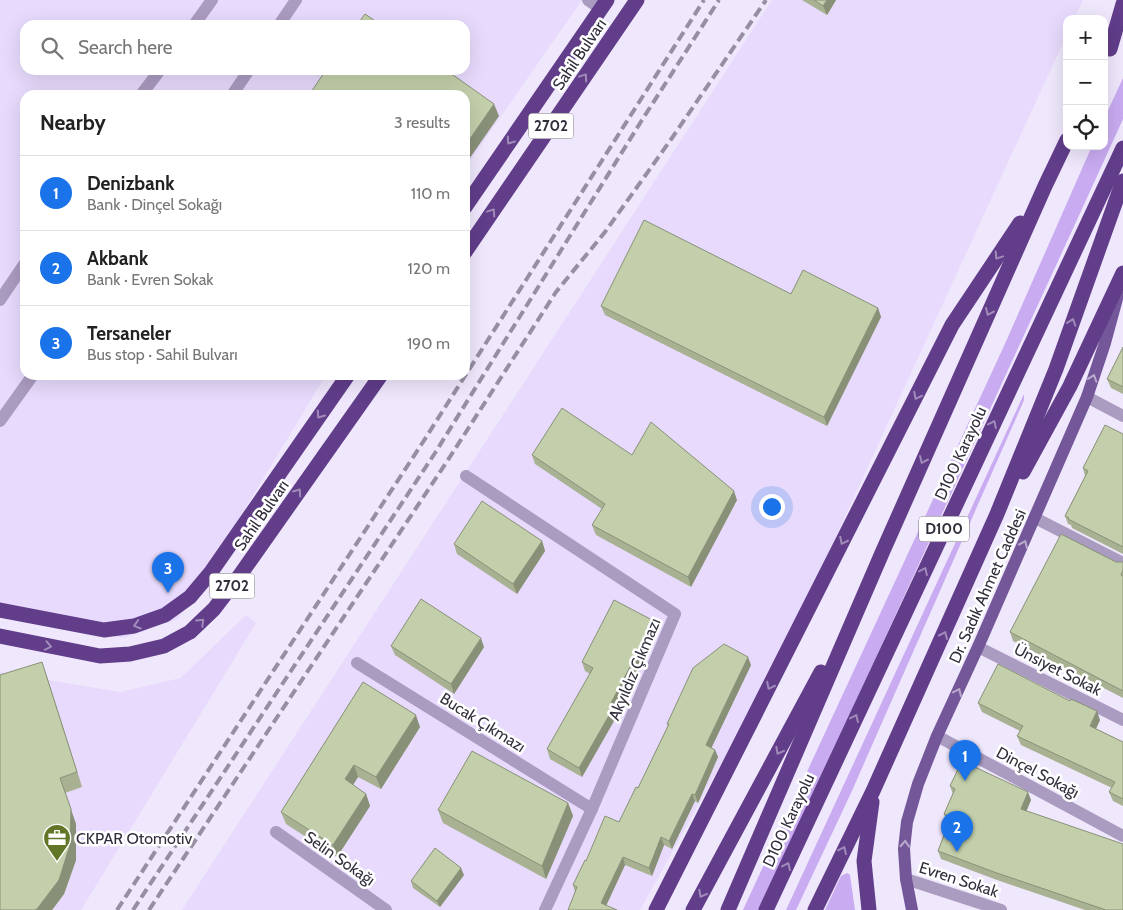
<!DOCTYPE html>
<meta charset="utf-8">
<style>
:root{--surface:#fff;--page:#f6f6f6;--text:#222;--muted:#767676;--line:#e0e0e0;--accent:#1a73e8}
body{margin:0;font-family:Cabin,sans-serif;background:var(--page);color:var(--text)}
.controls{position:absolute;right:15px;top:15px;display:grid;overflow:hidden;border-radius:10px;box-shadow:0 5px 20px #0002}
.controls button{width:45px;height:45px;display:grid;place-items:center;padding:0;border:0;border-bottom:1px solid var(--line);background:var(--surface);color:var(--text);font:25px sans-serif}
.you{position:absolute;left:771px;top:506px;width:18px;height:18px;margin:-12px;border:4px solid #fff;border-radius:50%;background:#1a73e8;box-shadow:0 0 0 8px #1a73e833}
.badge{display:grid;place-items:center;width:32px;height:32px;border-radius:50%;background:var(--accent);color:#fff;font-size:16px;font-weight:700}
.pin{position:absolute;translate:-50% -41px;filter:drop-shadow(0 1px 2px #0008)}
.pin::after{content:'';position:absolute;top:26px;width:18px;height:15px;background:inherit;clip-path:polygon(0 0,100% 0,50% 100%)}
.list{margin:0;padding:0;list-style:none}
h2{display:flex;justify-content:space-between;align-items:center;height:65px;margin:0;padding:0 20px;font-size:21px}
h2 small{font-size:16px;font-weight:400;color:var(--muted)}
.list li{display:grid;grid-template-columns:32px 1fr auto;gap:15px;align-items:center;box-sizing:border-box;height:75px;padding:0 20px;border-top:1px solid var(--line)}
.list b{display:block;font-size:19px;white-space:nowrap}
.list p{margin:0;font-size:16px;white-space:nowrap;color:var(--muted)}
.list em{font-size:16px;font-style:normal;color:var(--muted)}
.icon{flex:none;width:28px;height:28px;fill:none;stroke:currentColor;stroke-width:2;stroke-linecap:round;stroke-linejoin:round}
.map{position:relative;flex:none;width:1123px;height:910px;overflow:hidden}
.search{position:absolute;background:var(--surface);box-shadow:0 5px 20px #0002;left:20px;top:20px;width:450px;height:55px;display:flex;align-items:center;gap:12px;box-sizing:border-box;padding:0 18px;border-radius:15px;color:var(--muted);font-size:19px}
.panel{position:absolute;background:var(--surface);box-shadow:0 5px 20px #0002;left:20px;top:90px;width:450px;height:290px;border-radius:15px}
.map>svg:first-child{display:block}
</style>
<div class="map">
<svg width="1123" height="910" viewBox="0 0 1123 910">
<rect width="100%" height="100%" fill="#efe7fc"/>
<!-- built -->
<g fill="#e7dafc" fill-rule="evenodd">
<path d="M 0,0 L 582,0 L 465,168 L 465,95 L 25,95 L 25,375 L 326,375 L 178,619 L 124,638 L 83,631 L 0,608 ZM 25,25 L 465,25 L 465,70 L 25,70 Z"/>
<polygon points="772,0 1083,0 1074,19 1067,19 1067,34 780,658 640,910 182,910"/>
<polygon points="246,615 256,623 81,910 0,910 0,672 120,692 181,678"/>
</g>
<!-- green -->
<g fill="#c8abf1">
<polygon points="1123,78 1123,119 1087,198 760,910 743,910 1004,346 1092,146 1104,146 1104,119"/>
<polygon points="1024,394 1024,400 851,793 796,910 786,910"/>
<polygon points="847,873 850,875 855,910 825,910 841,876"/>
</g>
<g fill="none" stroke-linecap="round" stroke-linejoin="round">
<!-- minor -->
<g stroke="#aa9bc0" stroke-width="12">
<polyline points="588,0 601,9"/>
<polyline points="194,25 212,0"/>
<polyline points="279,25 296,0"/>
<polyline points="141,95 160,70"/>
<polyline points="232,95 249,70"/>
<polyline points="0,300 25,263"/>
<polyline points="1087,397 1123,416"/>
<polyline points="0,421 33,375"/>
<polyline points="466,476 675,614 592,809 545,910"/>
<polyline points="1035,518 1123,563"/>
<polyline points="978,647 1123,720"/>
<polyline points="357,663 592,809"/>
<polyline points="937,736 1123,836"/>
<polyline points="276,832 386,910"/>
<polyline points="906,879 1001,910"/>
</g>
<!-- major -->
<polyline stroke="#745799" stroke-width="12" points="912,910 906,879 904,849 907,822 918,784 937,736 978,647 1087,397 1105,343 1118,295"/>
<!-- highway -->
<g stroke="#613d8a" stroke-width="15">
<polyline points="1110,49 1123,4"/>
<polyline points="465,207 607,0"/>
<polyline points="465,252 637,0"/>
<polyline points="1023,472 1070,386 1123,273"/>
<polyline points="0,610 104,630 134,626 165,615 190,597 211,572 348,375"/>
<polyline points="0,636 100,656 130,654 164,646 190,632 214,609 240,575 381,375"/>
<polyline points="656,910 952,325 1020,223"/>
<polyline points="693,910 821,672"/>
<polyline points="728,910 882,553 1045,186 1067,140"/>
<polyline points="766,910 1123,148"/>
<polyline points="815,910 873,791 997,514 1056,369 1123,181"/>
<polyline points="869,910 864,861 872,802"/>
</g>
<!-- rail -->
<g stroke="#968fa1" stroke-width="4" stroke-dasharray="10 5" stroke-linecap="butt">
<polyline points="117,910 423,442 704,0"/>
<polyline points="133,910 435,453 642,120 719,0"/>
<polyline points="149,910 446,463 556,292 605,232 672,138 766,0"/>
</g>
</g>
<!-- wall -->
<g fill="#a8b293">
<polygon points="802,0 836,0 827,15"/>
<polygon points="791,294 878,308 881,317 827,426 605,315 601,306"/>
<polygon points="1123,347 1123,394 1111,388 1107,379"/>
<polygon points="1123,434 1123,554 1072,528 1071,525 1068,524 1065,516 1085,476 1083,468"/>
<polygon points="532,455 632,455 737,500 691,587 596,535 592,525 602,509 535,464"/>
<polygon points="542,541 545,551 517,594 457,554 454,544"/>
<polygon points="1116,562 1123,562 1123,698 1013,641 1010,632"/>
<polygon points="654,621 658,630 617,709 618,714 582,777 550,759 547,749 590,674 585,671 582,662"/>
<polygon points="391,646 484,647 454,694 395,655"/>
<polygon points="42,662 82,787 65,793 76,824 76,860 64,894 52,910 0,910"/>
<polygon points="751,665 711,748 715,750 718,757 698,803 695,801 672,849 664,845 652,876 625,865 606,906 575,892 573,885 586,861 619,822 638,788 668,726 667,724"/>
<polygon points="363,682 420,727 381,789 358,777 353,785 366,794 370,806 337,857 286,824 281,812"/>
<polygon points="978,703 1100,720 1096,729 1123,742 1123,806 1113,801 1109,792 1112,788 1021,745 1017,736 1020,731 982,712"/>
<polygon points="950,786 1031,800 1026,811 1123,910 1085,910 997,880 941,859 938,851 948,823 947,823 944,814 953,794"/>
<polygon points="568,803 573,816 546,879 443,823 438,810"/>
<polygon points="464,875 440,907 413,888 411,881"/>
</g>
<!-- shaded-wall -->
<g fill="#889178">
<polygon points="827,0 836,0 827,15 823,6"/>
<polygon points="494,104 499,116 465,165 465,146"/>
<polygon points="878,308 881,317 827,426 824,417"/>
<polygon points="734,491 737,500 691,587 688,577"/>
<polygon points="542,541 545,551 517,594 513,584"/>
<polygon points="654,621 658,630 617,709 618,714 582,777 579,768 611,703"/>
<polygon points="481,638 484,647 454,694 451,684"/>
<polygon points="748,657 751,665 709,753 706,745"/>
<polygon points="42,662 47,677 82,787 77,772"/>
<polygon points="1097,711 1100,720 1093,735 1090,726"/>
<polygon points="416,715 420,727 381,789 376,777"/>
<polygon points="715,750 718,757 698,803 695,795"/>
<polygon points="354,765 358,777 349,791 345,779"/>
<polygon points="60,778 76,824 76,860 64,894 52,910 35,910"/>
<polygon points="1028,792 1031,800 1024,817 1021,809"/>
<polygon points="366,794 370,806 337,857 333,845"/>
<polygon points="692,794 695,801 672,849 669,841"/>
<polygon points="568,803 573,816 546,879 542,866"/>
<polygon points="661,837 664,845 652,876 649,868"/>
<polygon points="623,857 625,865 604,910 601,903"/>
<polygon points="461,868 464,875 440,907 437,901"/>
</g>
<!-- building -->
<g fill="#c3cfab" stroke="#889178">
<polygon points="814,0 827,0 823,6"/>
<polygon points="365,14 381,25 357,25"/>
<polygon points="326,70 446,70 494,104 465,146 465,95 309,95"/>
<polygon points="644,220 791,294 803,270 878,308 824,417 601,306"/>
<polygon points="1123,347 1123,387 1107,379"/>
<polygon points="562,408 632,455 651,422 734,491 688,577 592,525 605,504 532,455"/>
<polygon points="1105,425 1123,434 1123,547 1068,519 1069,518 1065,516 1088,471 1083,468"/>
<polygon points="482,501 542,541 513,584 454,544"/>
<polygon points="1061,534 1116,562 1123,562 1123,570 1121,575 1123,576 1123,691 1010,632"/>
<polygon points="421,599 481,638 451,684 391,646"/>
<polygon points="614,600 654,621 611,703 615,705 579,768 547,749 593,668 582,662"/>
<polygon points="724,644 748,657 706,745 715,750 695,795 692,794 669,841 661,837 649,868 623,857 601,903 617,910 568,910 577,887 573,885 585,860 586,861 605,816 619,822 636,787 638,788 669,724 667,724 693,668"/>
<polygon points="42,662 77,772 60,778 71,809 70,845 59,880 37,909 35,910 0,910 0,675"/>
<polygon points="998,664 1070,701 1071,699 1097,711 1090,726 1123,742 1123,799 1109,792 1115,782 1017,736 1023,726 978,703"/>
<polygon points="363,682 416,715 376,777 354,765 345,779 366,794 333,845 281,812"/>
<polygon points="472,751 568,803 542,866 438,810"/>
<polygon points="962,761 1028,792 1021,809 1123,844 1123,910 1106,910 994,872 938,851 951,817 944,814 955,789 950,786"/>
<polygon points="435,848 461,868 437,901 411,881"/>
</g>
<!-- one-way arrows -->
<defs><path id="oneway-chevron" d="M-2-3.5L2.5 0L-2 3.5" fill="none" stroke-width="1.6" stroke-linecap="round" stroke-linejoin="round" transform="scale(1.25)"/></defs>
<g stroke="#a08bb9">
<use href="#oneway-chevron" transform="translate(584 77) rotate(-56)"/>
<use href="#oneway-chevron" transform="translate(510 141) rotate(125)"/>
<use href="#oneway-chevron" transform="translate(492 212) rotate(-56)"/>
<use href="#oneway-chevron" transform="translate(998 256) rotate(124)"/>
<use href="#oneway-chevron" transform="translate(989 312) rotate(114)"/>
<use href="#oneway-chevron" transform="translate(1072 322) rotate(-71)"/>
<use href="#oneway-chevron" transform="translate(917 396) rotate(117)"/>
<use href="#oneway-chevron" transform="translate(320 415) rotate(125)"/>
<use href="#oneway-chevron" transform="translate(993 424) rotate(-65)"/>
<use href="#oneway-chevron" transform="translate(923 460) rotate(114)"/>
<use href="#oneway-chevron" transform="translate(298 492) rotate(-55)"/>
<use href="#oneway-chevron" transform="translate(843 541) rotate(117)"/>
<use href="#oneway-chevron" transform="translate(924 571) rotate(-65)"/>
<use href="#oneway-chevron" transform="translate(201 622) rotate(-44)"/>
<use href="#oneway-chevron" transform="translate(137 625) rotate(164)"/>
<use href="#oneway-chevron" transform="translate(944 635) rotate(-66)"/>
<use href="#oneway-chevron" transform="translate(48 646) rotate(11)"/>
<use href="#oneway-chevron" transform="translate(770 686) rotate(117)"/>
<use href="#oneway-chevron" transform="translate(855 718) rotate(-65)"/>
<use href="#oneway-chevron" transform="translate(779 751) rotate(118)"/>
<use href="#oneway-chevron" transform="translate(843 850) rotate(-65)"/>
<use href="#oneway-chevron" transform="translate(787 866) rotate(-65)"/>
<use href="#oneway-chevron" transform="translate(702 894) rotate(118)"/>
</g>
<g stroke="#baabcc">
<use href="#oneway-chevron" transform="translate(1093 378) rotate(-71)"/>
<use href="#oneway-chevron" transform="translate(1024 544) rotate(-66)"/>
<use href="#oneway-chevron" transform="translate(958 692) rotate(-65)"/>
<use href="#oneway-chevron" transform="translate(905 844) rotate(-87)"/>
</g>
<!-- icons -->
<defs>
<symbol id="office-pin" viewBox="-11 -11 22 30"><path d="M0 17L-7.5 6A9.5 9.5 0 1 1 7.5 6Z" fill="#617626" stroke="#fff"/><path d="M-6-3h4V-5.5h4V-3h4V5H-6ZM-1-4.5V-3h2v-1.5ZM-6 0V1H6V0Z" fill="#fff"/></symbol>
</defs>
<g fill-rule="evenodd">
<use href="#office-pin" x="41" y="822" width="32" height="43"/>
</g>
<g text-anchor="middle" stroke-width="5" stroke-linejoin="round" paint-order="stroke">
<!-- shield labels -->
<g fill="#fff" stroke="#706d76" stroke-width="1">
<rect x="528.5" y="113.5" width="45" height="25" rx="4"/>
<rect x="919" y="516.5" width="50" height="25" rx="4"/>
<rect x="209.5" y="573.5" width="45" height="25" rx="4"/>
</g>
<g font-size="15" font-weight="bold" fill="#332e3c">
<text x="551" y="131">2702</text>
<text x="944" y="534">D100</text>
<text x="232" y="591">2702</text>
</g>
<!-- street labels -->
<g font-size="16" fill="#332e3c" stroke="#fff">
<text transform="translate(579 54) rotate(-56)" y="6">Sahil Bulvarı</text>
<text transform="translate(960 453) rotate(-65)" y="6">D100 Karayolu</text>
<text transform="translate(261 515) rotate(-55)" y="6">Sahil Bulvarı</text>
<text transform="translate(987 586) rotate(-66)" y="6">Dr. Sadık Ahmet Caddesi</text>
<text transform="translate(634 669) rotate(-67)" y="6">Akyıldız Çıkmazı</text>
<text transform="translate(1058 669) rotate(27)" y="6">Ünsiyet Sokak</text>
<text transform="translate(483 722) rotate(32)" y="6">Bucak Çıkmazı</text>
<text transform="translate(1038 772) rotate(28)" y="6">Dinçel Sokağı</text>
<text transform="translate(788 820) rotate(-65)" y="6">D100 Karayolu</text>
<text transform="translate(340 858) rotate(35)" y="6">Selin Sokağı</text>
<text transform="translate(959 879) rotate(18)" y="6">Evren Sokak</text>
</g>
<!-- poi labels -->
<g font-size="16" fill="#332e3c" stroke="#fff" text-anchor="start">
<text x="76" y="844">CKPAR Otomotiv</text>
</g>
</g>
</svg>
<div class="controls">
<button>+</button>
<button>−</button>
<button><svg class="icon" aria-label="locate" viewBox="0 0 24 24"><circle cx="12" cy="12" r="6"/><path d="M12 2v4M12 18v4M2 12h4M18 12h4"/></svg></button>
</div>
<div class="you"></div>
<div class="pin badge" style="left:965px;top:781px">1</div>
<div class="pin badge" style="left:957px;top:852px">2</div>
<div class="pin badge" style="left:168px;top:593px">3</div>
<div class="search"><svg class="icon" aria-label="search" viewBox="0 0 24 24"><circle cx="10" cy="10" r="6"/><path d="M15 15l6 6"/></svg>Search here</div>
<section class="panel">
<h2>Nearby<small>3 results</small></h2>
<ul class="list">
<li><span class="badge">1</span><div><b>Denizbank</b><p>Bank · Dinçel Sokağı</p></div><em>110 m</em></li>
<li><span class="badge">2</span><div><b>Akbank</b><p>Bank · Evren Sokak</p></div><em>120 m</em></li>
<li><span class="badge">3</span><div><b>Tersaneler</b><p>Bus stop · Sahil Bulvarı</p></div><em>190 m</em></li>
</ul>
</section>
</div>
